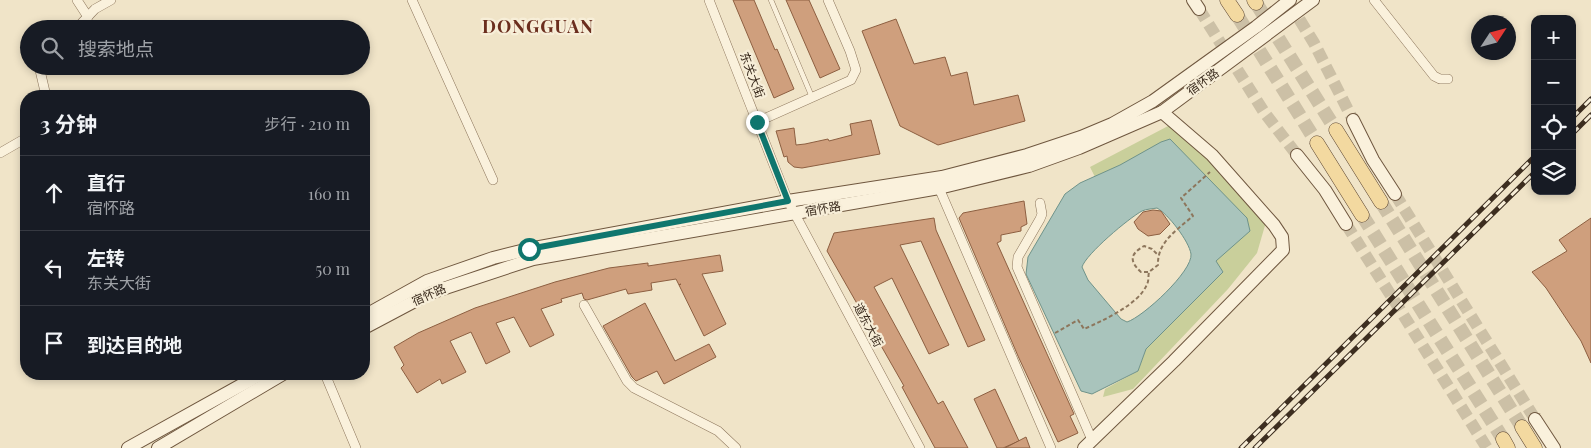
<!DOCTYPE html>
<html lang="zh">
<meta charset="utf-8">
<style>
:root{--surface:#171b24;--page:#20242c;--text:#f1f3f6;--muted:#9ea1a6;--line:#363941}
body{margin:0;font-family:"Playfair Display","Noto Sans SC",serif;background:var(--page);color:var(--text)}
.controls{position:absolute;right:15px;top:15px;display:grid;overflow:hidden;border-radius:10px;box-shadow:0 2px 8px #0003}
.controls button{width:45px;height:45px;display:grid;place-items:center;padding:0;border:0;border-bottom:1px solid var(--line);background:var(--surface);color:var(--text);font:25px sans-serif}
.compass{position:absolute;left:1471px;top:15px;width:45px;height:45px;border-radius:50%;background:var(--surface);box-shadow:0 2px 8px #0003;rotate:54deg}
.stop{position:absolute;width:15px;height:15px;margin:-11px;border:4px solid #0f766e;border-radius:50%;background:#fff}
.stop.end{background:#0f766e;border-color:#fff;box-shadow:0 1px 5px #0008}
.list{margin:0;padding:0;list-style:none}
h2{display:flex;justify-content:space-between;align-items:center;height:65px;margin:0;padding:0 20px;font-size:21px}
h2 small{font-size:16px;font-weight:400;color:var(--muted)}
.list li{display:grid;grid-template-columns:32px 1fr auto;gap:15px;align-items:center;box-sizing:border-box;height:75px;padding:0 20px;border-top:1px solid var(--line)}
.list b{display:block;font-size:19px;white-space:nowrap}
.list p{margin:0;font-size:16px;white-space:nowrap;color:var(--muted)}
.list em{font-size:16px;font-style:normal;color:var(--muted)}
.icon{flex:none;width:28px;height:28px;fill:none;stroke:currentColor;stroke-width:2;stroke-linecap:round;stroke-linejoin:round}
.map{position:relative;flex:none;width:1591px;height:448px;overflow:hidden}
.search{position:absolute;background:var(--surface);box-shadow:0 2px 8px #0003;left:20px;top:20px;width:350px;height:55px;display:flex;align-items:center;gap:12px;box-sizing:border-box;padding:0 18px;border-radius:28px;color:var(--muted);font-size:19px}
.panel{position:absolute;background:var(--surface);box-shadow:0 2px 8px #0003;left:20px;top:90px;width:350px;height:290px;border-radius:20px}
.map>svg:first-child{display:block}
</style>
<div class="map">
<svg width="1591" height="448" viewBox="0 0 1591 448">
<rect width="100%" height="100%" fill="#f0e4c8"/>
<!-- green -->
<polygon fill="#c9cf9b" points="1170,125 1196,144 1266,222 1257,253 1228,289 1133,389 1103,397 1105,389 1138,371 1146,349 1223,272 1120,165 1095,177 1090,167"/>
<!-- water -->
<path fill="#a9c4bc" stroke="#6f938a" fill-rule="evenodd" d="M 1170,139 L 1247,218 L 1250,231 L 1216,261 L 1223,272 L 1146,349 L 1138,371 L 1092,394 L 1081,391 L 1026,274 L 1028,257 L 1065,194 L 1080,183 L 1120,165 L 1161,142 ZM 1157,208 C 1168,214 1189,241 1191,254 C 1193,271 1143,317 1127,322 L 1121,319 L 1088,280 L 1082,267 C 1086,254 1129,218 1142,211 C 1146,209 1152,209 1157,208 Z"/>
<!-- building -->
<g fill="#cf9f7d" stroke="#8d5f41">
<polygon points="733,0 754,0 775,50 777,49 794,89 774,98"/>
<polygon points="786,0 809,0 840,69 820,78"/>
<polygon points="896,19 914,64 945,57 951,76 967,72 974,105 1018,95 1025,121 938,145 900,126 862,31"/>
<polygon points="871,120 880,154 802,168 794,167 788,162 787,156 784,157 776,131 794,128 796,145 805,144 828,139 829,141 852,135 850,124"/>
<polygon points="1024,201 1027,224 1021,227 1021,231 1001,235 1001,241 997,243 1074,414 1070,416 1078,433 1058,442 1018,356 959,218 963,213"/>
<polygon points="1153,210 1161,211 1170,224 1160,234 1148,236 1138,229 1134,222 1143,212"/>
<polygon points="934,218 936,230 985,340 968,347 921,241 900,245 949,345 929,354 892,278 874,287 938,404 943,401 968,448 935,448 902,387 904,386 827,251 834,233"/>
<polygon points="1591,218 1591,363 1581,341 1546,288 1532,272 1567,251 1559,240"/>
<polygon points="720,255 723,271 702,274 726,324 704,336 679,285 681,284 679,285 676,279 651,283 652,290 628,294 626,289 587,300 584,299 582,293 561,299 562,302 541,309 554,335 530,347 514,317 496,323 510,352 486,364 471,332 450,341 466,372 442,384 440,379 417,393 401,368 404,365 394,347 418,333 475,308 555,282 609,268 648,263 648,266"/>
<polygon points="645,303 675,361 709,344 716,357 664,384 657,371 636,381 632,377 603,326"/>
<polygon points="995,389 1019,441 1003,448 997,448 974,399"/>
<polygon points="1026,437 1030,448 1005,448"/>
</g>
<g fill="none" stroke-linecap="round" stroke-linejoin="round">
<!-- secondary-tunnel -->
<g stroke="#ccc0a6" stroke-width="12" stroke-dasharray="12 6" stroke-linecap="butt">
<polyline points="1290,4 1314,43 1353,120"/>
<polyline points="1199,9 1264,112 1297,155"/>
<polyline points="1395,194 1535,419"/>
<polyline points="1346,224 1487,448"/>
</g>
<!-- primary-tunnel -->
<g stroke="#ccc0a6" stroke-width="14" stroke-dasharray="14 7" stroke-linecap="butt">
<polyline points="1256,3 1336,130"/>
<polyline points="1237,15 1317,143"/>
<polyline points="1381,202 1522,427"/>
<polyline points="1362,215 1503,439"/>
</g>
<defs>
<polyline id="lane" points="771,0 812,97"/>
<g id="street">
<polyline points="77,0 88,17"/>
<polyline points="412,0 493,180"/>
<polyline points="709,0 788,201 920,448"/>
<polyline points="1374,0 1434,76 1440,79 1448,79"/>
<polyline points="76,29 95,9 111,0"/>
<polyline points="39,66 46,96"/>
<polyline points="757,122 851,80 856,70 850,51 828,0"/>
<polyline points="0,153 26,138"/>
<polyline points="939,188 1051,448"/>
<polyline points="1040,203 1042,214 1040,219 1018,257 1017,267 1092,440"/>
<polyline points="584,305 627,381 634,388 718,431 736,448"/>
<polyline points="325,374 356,448"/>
</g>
<g id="secondary">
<polyline points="1193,0 1199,9"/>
<polyline points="1353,120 1373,160 1395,194"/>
<polyline points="1297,155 1325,190 1346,224"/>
<polyline points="364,316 427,281 493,258 529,249 788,201 942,177 1027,155 1081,137 1112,124 1153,101 1256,27 1290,0"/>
<polyline points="364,328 430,293 533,259 939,188 1029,166 1079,148 1162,112 1313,0"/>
<polyline points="1535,419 1554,448"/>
<polyline points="128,448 261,374"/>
<polyline points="158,448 283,374"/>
<polyline points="1084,448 1174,361 1283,250 1282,237 1274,225 1212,155 1162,112"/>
</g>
<g id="primary">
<polyline points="1227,0 1237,15"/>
<polyline points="1254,0 1256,3"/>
<polyline points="1336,130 1381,202"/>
<polyline points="1317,143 1362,215"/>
<polyline points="1522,427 1535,448"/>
<polyline points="1503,439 1508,448"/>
</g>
</defs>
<!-- lane casing -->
<use href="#lane" stroke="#8d765c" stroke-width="5.5"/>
<!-- street casing -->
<use href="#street" stroke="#8d765c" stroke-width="10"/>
<!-- secondary casing -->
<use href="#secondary" stroke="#6f573f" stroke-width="14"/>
<!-- primary casing -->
<use href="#primary" stroke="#5b4430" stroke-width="15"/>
<!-- path -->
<g stroke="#8d765c" stroke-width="2" stroke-dasharray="4 2.5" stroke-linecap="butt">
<path d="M 1148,272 L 1141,272 C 1129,261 1130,254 1144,246 L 1152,249 L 1158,255"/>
<path d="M 1055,333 L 1078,320 L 1084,329 C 1102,321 1140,304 1147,284 C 1149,281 1148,276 1149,272 L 1158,265 C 1157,242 1177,230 1193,216 L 1181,198 L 1210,172"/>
</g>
<!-- lane -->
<use href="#lane" stroke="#faf1dc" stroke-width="4.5"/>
<!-- street -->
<use href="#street" stroke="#faf1dc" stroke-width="9"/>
<!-- secondary -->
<use href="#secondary" stroke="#faf1dc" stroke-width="12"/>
<!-- primary -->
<use href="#primary" stroke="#f3d9a0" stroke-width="14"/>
<defs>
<g id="rail">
<polyline points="1572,118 1591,99"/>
<polyline points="1572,134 1591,115"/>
<polyline points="1241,448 1535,156"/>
<polyline points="1255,448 1535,172"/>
</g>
</defs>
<!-- rail casing -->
<use href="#rail" stroke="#3d2e20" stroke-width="5"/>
<!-- rail -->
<use href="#rail" stroke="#f7eed8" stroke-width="3" stroke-dasharray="9" stroke-linecap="butt"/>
</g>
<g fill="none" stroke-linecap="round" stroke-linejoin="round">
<!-- route -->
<polyline stroke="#0f766e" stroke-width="6" points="529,249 788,201 757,122"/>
</g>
<g text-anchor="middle" stroke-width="4.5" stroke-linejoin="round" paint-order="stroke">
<!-- street labels -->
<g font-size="12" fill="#3d2e20" stroke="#f7eed8">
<text transform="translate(752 75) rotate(69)" y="4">东关大街</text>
<text transform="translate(1203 82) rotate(-36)" y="4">宿怀路</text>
<text transform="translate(823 209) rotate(-10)" y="4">宿怀路</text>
<text transform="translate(429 295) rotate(-24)" y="4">宿怀路</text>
<text transform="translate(868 325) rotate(62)" y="4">道东大街</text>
</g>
<!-- district labels -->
<g font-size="18" font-weight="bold" letter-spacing="1" fill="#6b2e1e" stroke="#f7eed8">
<text x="538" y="33">DONGGUAN</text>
</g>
</g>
</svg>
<div class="controls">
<button>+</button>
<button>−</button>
<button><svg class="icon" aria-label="locate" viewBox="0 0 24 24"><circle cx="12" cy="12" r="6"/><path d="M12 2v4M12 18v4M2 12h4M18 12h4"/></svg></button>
<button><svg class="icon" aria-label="layers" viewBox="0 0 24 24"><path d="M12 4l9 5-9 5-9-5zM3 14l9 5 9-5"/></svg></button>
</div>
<svg class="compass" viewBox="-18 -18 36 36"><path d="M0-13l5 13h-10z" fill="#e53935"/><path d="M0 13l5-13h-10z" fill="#9ea1a6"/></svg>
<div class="stop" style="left:529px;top:249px"></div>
<div class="stop end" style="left:757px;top:122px"></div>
<div class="search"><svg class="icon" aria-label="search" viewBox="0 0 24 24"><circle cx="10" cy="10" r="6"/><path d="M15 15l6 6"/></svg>搜索地点</div>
<section class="panel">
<h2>3 分钟<small>步行 · 210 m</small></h2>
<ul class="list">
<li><svg class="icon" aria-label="ahead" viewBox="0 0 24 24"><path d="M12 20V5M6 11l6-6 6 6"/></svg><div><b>直行</b><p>宿怀路</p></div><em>160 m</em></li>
<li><svg class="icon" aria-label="left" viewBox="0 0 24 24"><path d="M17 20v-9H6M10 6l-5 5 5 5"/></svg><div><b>左转</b><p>东关大街</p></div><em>50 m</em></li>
<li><svg class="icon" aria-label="arrive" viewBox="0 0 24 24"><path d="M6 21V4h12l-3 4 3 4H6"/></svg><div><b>到达目的地</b></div></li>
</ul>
</section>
</div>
